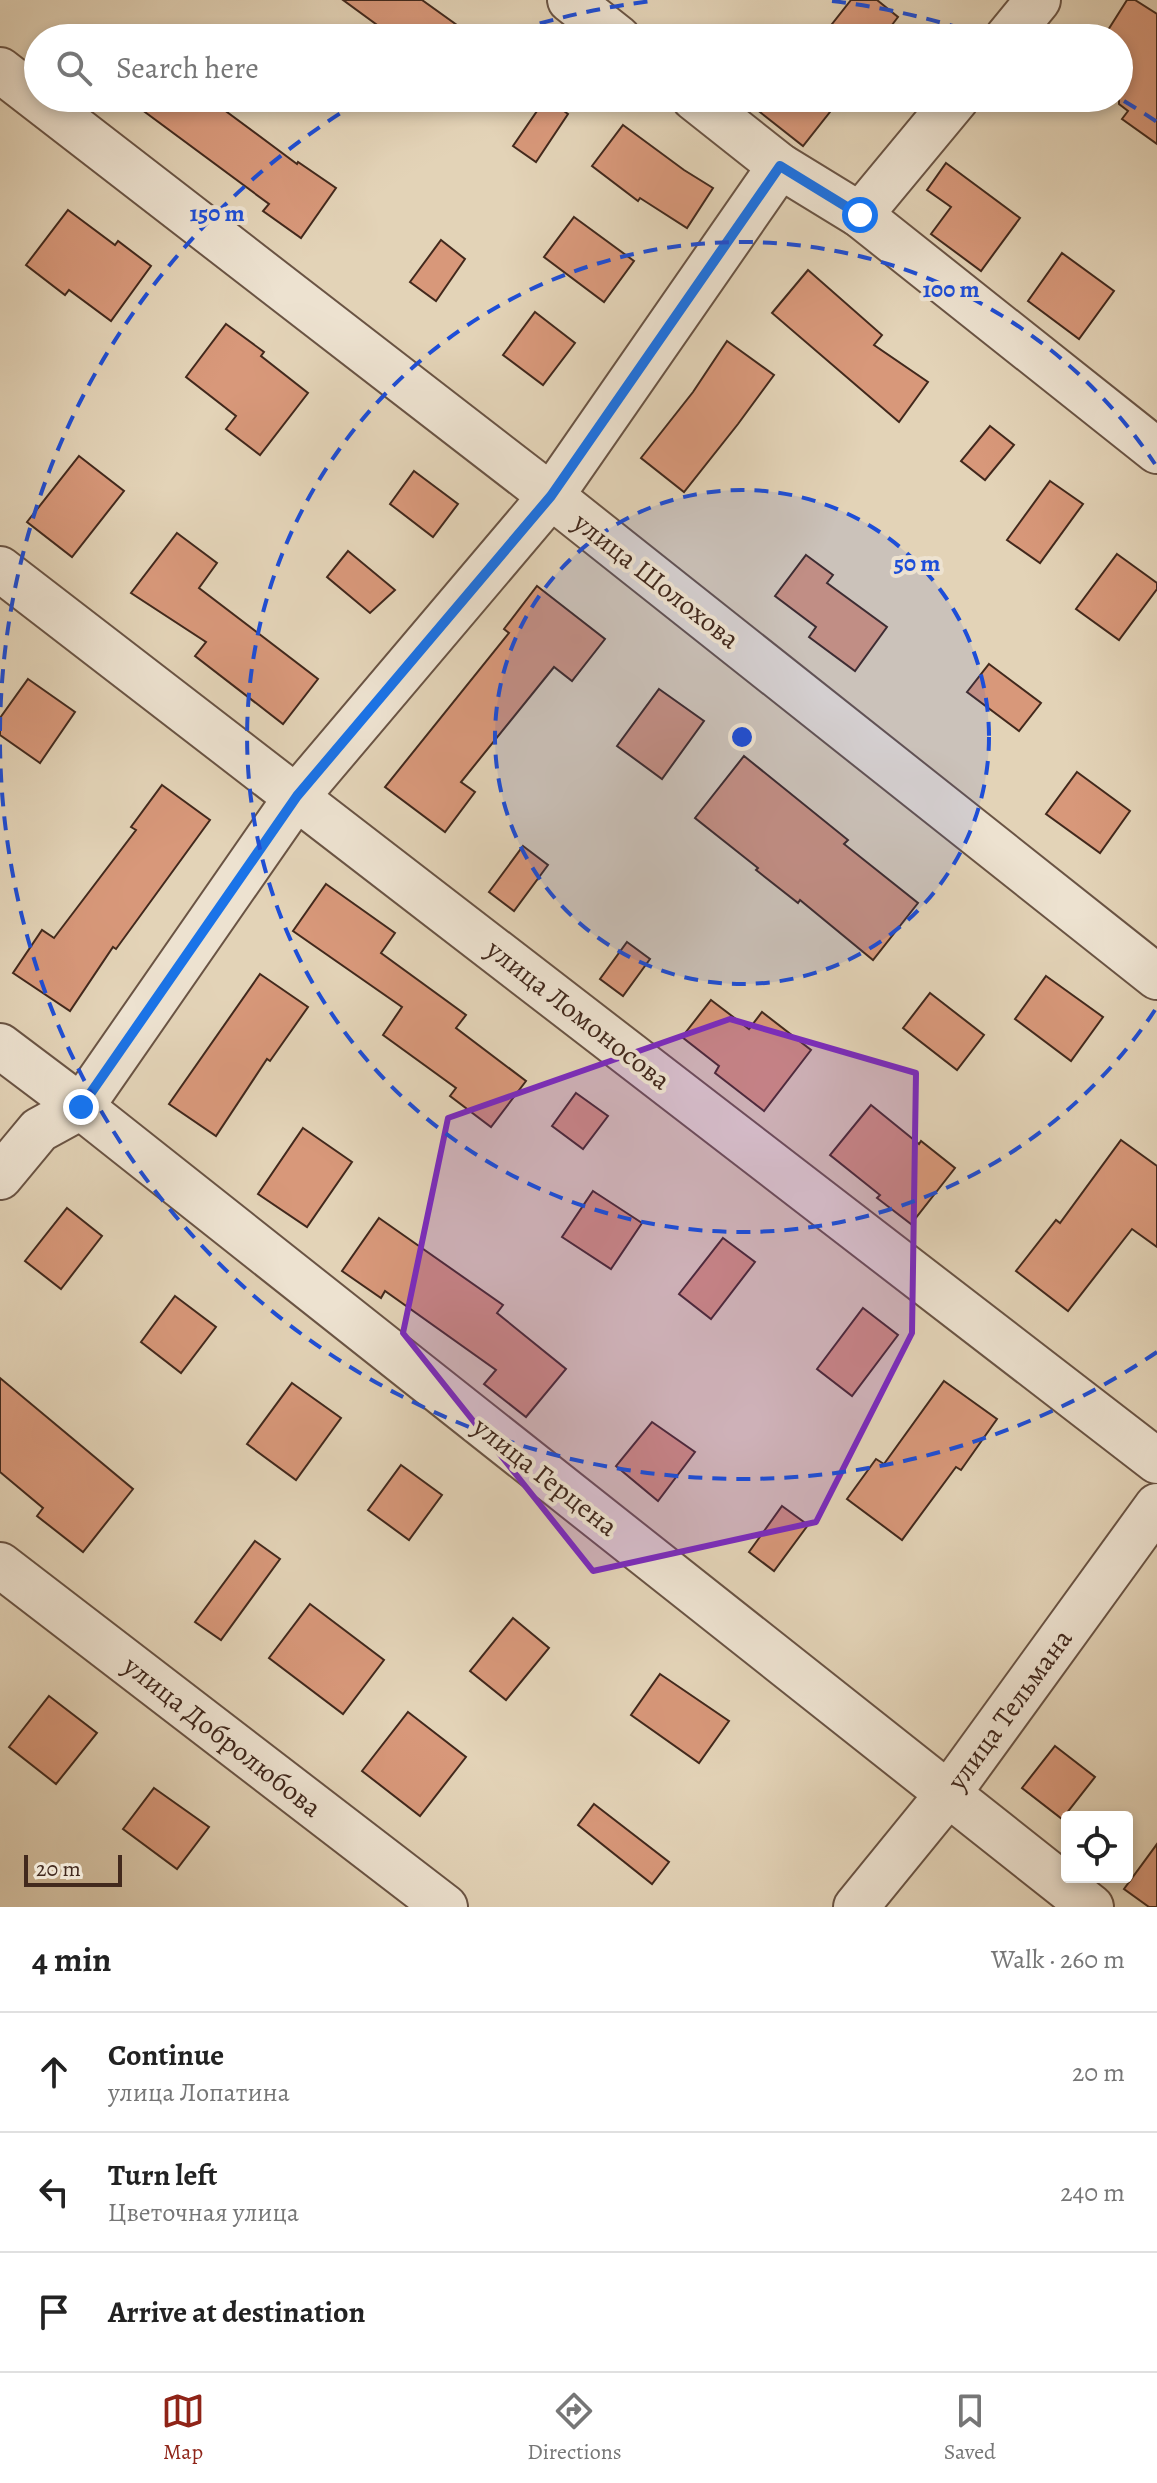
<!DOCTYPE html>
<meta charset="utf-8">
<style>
:root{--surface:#fff;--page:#f6f6f6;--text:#222;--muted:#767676;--line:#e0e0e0;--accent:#8f2418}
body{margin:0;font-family:Alegreya,serif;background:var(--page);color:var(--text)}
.controls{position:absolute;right:24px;bottom:24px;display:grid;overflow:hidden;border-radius:8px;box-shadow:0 4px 12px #0003}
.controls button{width:72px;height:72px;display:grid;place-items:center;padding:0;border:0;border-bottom:2px solid var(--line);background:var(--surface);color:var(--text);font:40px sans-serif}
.scale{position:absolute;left:24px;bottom:20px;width:98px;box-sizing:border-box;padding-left:8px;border:4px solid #42291d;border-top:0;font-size:22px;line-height:28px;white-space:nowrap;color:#42291d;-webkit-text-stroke:6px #ede2d0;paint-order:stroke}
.stop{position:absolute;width:24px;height:24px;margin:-18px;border:6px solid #1a73e8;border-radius:50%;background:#fff}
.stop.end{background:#1a73e8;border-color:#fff;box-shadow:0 2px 8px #0008}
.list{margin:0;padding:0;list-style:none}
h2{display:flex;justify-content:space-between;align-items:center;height:104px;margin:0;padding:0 32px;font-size:34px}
h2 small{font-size:26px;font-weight:400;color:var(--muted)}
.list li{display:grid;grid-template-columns:52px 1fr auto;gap:24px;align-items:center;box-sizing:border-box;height:120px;padding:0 32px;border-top:2px solid var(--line)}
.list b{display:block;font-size:30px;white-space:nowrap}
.list p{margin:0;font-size:26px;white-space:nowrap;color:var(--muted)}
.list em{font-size:26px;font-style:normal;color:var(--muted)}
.icon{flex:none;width:44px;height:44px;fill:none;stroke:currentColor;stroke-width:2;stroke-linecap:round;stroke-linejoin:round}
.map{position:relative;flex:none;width:1157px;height:1907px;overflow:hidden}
.search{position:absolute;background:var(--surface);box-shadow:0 4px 12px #0003;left:24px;right:24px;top:24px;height:88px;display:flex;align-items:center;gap:20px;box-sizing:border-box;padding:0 28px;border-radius:44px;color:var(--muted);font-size:30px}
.sheet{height:464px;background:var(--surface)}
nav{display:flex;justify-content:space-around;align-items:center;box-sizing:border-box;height:112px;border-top:2px solid var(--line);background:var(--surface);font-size:22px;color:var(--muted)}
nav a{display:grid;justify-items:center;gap:4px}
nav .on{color:var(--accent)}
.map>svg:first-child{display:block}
</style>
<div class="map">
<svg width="1157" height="1907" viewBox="0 0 1157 1907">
<rect width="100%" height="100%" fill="#e3d3b7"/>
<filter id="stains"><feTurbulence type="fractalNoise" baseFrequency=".0025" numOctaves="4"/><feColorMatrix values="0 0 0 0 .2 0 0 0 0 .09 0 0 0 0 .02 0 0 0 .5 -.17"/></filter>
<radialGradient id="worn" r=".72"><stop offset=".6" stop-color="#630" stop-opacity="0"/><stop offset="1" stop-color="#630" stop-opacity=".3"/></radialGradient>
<!-- building -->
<g fill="#d8987a" stroke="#42291d" stroke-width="2">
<polygon points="343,0 422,0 475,38 395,38"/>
<polygon points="851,0 877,0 898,17 882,38 821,38"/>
<polygon points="1127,0 1135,0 1157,14 1157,144 1122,119 1128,111 1119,104 1119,38 1103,38"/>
<polygon points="126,98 208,98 297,164 298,162 336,188 301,238 263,211 269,204"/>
<polygon points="546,98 568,114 536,162 513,146"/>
<polygon points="742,98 841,98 803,146"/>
<polygon points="623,125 684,170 713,188 687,228 640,198 638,201 592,166"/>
<polygon points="946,163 1020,218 981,271 931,234 951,207 927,190"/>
<polygon points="68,210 115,245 118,241 151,266 111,321 69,290 65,295 26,265"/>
<polygon points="574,217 634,261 604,302 544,257"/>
<polygon points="441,240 465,259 436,301 410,282"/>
<polygon points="1062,253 1114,291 1079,339 1028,301"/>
<polygon points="808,270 882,335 874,345 928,382 899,422 772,313"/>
<polygon points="535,312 575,343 543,385 503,355"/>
<polygon points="226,324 264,352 261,356 308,393 260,455 226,429 236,416 186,377"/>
<polygon points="727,341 774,375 738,424 684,492 641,458 693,392"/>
<polygon points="990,426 1014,445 985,480 961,461"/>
<polygon points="79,456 124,491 72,557 27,522"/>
<polygon points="414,471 458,504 433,537 390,504"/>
<polygon points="1050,481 1083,504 1040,563 1007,540"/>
<polygon points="177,533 217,563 199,588 318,679 283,724 195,656 206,642 131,593"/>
<polygon points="348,551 395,590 370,613 327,577"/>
<polygon points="1117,554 1157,583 1157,589 1119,640 1076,609"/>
<polygon points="806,555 833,575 827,583 887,627 855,671 809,637 816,627 775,596"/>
<polygon points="537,586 605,639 572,681 554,667 461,782 475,792 445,832 385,787 509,633 504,629"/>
<polygon points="989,664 1041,703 1019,731 967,692"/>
<polygon points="28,679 75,712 40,763 0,735 0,718"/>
<polygon points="659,689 704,721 662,779 617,746"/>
<polygon points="744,756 848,840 844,844 918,903 873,960 800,900 798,903 756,870 758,868 695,818"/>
<polygon points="1077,772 1130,811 1100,853 1046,814"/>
<polygon points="162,785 210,820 116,949 113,947 70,1011 13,973 42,930 54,938 136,830 131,827"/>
<polygon points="523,846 548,865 514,911 489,892"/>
<polygon points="326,884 395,933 381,953 466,1015 456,1028 526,1081 491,1127 450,1096 456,1088 383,1035 402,1007 293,931"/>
<polygon points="627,942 650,959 623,996 600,979"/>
<polygon points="260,974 308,1007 270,1061 267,1059 216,1136 169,1104"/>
<polygon points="1046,976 1103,1017 1071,1061 1015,1019"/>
<polygon points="930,993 984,1035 957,1070 903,1028"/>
<polygon points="711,1000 749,1029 762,1012 811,1050 764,1111 715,1073 719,1066 682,1037"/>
<polygon points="576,1093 608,1116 583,1149 552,1126"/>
<polygon points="871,1105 919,1144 921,1141 955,1168 911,1224 877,1198 880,1195 830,1155"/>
<polygon points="303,1128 352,1162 307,1227 258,1194"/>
<polygon points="1121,1140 1157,1166 1157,1247 1132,1229 1068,1311 1016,1271 1056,1220 1060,1223"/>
<polygon points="593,1191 642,1223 611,1269 562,1237"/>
<polygon points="67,1208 102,1236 61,1289 25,1261"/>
<polygon points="379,1218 503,1305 497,1313 566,1369 526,1417 484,1384 496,1370 385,1291 381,1298 342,1271"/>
<polygon points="723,1238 755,1262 711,1319 679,1294"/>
<polygon points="175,1296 216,1327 181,1373 141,1342"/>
<polygon points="863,1308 898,1335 852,1396 817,1369"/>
<polygon points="0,1378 133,1489 83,1552 37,1516 43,1508 0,1472"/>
<polygon points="944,1381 997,1419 961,1470 956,1467 902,1540 847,1499 876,1459 884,1464"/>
<polygon points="292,1383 341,1418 296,1480 247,1444"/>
<polygon points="652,1422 695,1452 658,1501 616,1466"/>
<polygon points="401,1465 442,1495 409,1540 368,1510"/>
<polygon points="782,1506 808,1525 774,1571 749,1552"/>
<polygon points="255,1541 280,1559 221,1640 195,1622"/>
<polygon points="310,1604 384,1660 343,1714 269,1658"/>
<polygon points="513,1618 549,1648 506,1700 470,1671"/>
<polygon points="660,1674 729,1721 699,1763 631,1715"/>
<polygon points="49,1696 97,1733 56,1784 9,1747"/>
<polygon points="408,1712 466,1757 420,1816 362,1771"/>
<polygon points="1055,1746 1095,1777 1062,1819 1022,1788"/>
<polygon points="154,1788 209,1827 177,1869 123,1829"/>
<polygon points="594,1804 669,1862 652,1884 578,1825"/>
<polygon points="1157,1844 1157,1907 1149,1907 1124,1889"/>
</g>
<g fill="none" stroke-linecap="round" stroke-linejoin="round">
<defs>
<g id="minor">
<polyline points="570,0 618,38"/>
<polyline points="1007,38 1038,0"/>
<polyline points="0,70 551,496 1157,977"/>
<polyline points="694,98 780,166 860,215 1157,451"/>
<polyline points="860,215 957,98"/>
<polyline points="0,569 1157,1461"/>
<polyline points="0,1046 81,1107 1091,1907"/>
<polyline points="0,1177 39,1130 81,1107 297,796 551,496 780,166"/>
<polyline points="0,1565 445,1907"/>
<polyline points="856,1907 948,1794 1157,1506"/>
</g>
</defs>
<!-- minor casing -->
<use href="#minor" stroke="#6a5444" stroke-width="48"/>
<!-- minor -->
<use href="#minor" stroke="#ede2d0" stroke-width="44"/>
</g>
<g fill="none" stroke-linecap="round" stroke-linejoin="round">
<!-- route -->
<polyline stroke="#1a73e8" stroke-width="10" points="81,1107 297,796 551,496 780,166 860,215"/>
</g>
<!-- marked area -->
<path fill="#7b2cbf" fill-opacity="0.2" stroke="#7b2cbf" stroke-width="6" stroke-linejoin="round" d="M 730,1019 L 916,1073 L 912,1333 L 816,1522 L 593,1571 L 403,1333 L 448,1118 Z"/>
<!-- distance rings -->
<circle cx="742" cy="737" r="247" fill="#1d4ed8" fill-opacity=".12"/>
<g fill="none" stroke="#1d4ed8" stroke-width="4" stroke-dasharray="14 10">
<circle cx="742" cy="737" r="247"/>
<path d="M1155 1010A495 495 0 1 1 1155 464"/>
<path d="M1157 1352A742 742 0 0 1 0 743M0 731A742 742 0 0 1 360 101M494 38A742 742 0 0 1 652 1M832 1A742 742 0 0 1 990 38M1124 101A742 742 0 0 1 1157 122"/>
</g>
<g text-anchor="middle" stroke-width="8" stroke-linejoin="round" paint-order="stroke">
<!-- street labels -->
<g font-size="28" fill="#42291d" stroke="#ede2d0">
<text transform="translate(657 580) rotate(38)" y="10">улица Шолохова</text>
<text transform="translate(579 1014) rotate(38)" y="10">улица Ломоносова</text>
<text transform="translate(546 1476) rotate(38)" y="10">улица Герцена</text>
<text transform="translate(1009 1709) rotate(-54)" y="10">улица Тельмана</text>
<text transform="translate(223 1736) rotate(38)" y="10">улица Добролюбова</text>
</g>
</g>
<circle cx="742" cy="737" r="12" fill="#1d4ed8" stroke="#ede2d0" stroke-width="4"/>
<g font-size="24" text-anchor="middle" font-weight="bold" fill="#1d4ed8" stroke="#ede2d0" stroke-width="8" stroke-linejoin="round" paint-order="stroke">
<text x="217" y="221">150 m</text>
<text x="951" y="297">100 m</text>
<text x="917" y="571">50 m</text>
</g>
<rect width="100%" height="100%" filter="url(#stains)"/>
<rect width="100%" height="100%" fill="url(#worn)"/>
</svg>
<div class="controls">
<button><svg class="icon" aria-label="locate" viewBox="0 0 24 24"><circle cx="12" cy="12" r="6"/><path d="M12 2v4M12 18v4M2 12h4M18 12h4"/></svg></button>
</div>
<div class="scale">20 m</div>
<div class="stop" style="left:860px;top:215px"></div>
<div class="stop end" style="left:81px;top:1107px"></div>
<div class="search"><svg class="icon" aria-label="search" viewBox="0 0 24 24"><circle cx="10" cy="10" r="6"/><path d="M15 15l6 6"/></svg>Search here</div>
</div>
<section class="sheet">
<h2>4 min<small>Walk · 260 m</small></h2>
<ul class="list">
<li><svg class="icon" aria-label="ahead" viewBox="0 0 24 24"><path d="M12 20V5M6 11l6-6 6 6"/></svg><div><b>Continue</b><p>улица Лопатина</p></div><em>20 m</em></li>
<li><svg class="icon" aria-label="left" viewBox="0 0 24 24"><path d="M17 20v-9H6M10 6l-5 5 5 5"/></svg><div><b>Turn left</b><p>Цветочная улица</p></div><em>240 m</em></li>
<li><svg class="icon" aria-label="arrive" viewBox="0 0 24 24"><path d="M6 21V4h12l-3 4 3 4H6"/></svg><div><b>Arrive at destination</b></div></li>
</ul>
</section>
<nav>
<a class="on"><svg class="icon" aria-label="map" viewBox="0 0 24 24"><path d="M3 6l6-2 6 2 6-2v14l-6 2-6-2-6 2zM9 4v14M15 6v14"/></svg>Map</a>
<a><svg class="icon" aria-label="directions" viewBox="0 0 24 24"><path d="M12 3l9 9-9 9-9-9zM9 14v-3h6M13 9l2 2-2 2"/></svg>Directions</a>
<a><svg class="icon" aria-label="saved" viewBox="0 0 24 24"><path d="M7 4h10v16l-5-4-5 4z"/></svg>Saved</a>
</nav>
